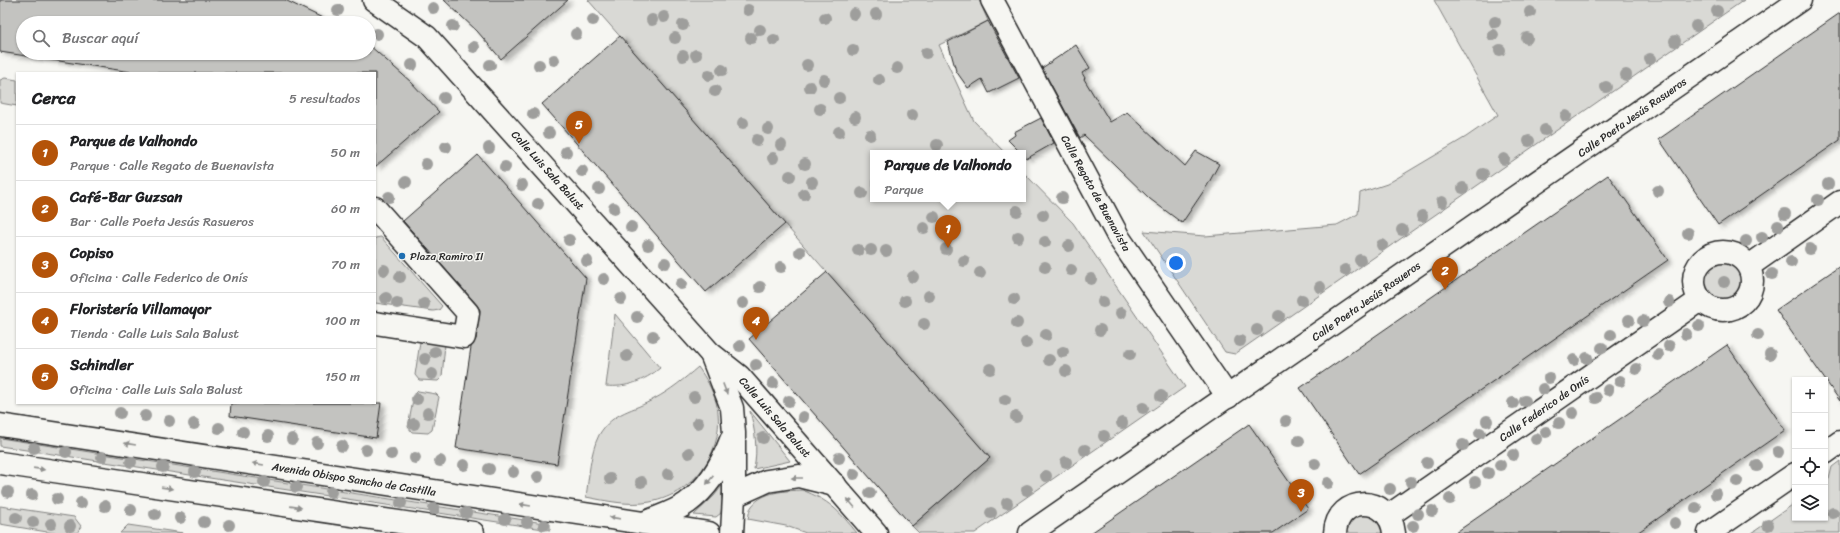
<!DOCTYPE html>
<html lang="es">
<meta charset="utf-8">
<style>
:root{--surface:#fff;--page:#f6f6f6;--text:#202124;--muted:#757577;--line:#e0e0e0;--accent:#b45309}
body{margin:0;font-family:Sriracha,sans-serif;background:var(--page);color:var(--text)}
.controls{position:absolute;right:12px;bottom:12px;display:grid;overflow:hidden;border-radius:0px;box-shadow:0 1px 3px #0004}
.controls button{width:36px;height:36px;display:grid;place-items:center;padding:0;border:0;border-bottom:1px solid var(--line);background:var(--surface);color:var(--text);font:20px sans-serif}
.you{position:absolute;left:1176px;top:263px;width:14px;height:14px;margin:-10px;border:3px solid #fff;border-radius:50%;background:#1a73e8;box-shadow:0 0 0 6px #1a73e833}
.badge{display:grid;place-items:center;width:26px;height:26px;border-radius:50%;background:var(--accent);color:#fff;font-size:13px;font-weight:700}
.pin{position:absolute;translate:-50% -33px;filter:drop-shadow(0 1px 2px #0008)}
.pin::after{content:'';position:absolute;top:21px;width:14px;height:12px;background:inherit;clip-path:polygon(0 0,100% 0,50% 100%)}
.popup{position:absolute;left:870px;top:150px;width:156px;height:52px;box-sizing:border-box;display:grid;place-content:center;border-radius:0px;background:var(--surface);filter:drop-shadow(0 1px 3px #0005);font-size:13px;white-space:nowrap;color:var(--muted)}
.popup b{font-size:15px;color:var(--text)}
.popup::after{content:'';position:absolute;left:50%;top:100%;margin-left:-8px;border:8px solid transparent;border-top-color:var(--surface)}
.list{margin:0;padding:0;list-style:none}
h2{display:flex;justify-content:space-between;align-items:center;height:52px;margin:0;padding:0 16px;font-size:17px}
h2 small{font-size:13px;font-weight:400;color:var(--muted)}
.list li{display:grid;grid-template-columns:26px 1fr auto;gap:12px;align-items:center;box-sizing:border-box;height:56px;padding:0 16px;border-top:1px solid var(--line)}
.list b{display:block;font-size:15px;white-space:nowrap}
.list p{margin:0;font-size:13px;white-space:nowrap;color:var(--muted)}
.list em{font-size:13px;font-style:normal;color:var(--muted)}
.icon{flex:none;width:22px;height:22px;fill:none;stroke:currentColor;stroke-width:2;stroke-linecap:round;stroke-linejoin:round}
.map{position:relative;flex:none;width:1840px;height:533px;overflow:hidden}
.search{position:absolute;background:var(--surface);box-shadow:0 1px 3px #0004;left:16px;top:16px;width:360px;height:44px;display:flex;align-items:center;gap:10px;box-sizing:border-box;padding:0 14px;border-radius:22px;color:var(--muted);font-size:15px}
.panel{position:absolute;background:var(--surface);box-shadow:0 1px 3px #0004;left:16px;top:72px;width:360px;height:332px;border-radius:0px}
.map>svg:first-child{display:block}
</style>
<div class="map">
<svg width="1840" height="533" viewBox="0 0 1840 533">
<defs>
<filter id="shadow"><feDropShadow dx="4.5" dy="2.5" stdDeviation="2" flood-color="#0004"/></filter>
</defs>
<rect width="100%" height="100%" fill="#f6f6f2"/>
<filter id="ink" filterUnits="userSpaceOnUse"><feTurbulence type="fractalNoise" baseFrequency=".025" numOctaves="2"/><feDisplacementMap in="SourceGraphic" scale="8" xChannelSelector="R" yChannelSelector="G"/><feConvolveMatrix kernelMatrix="1 2 1 2 8 2 1 2 1" color-interpolation-filters="sRGB"/></filter>
<g filter="url(#ink)">
<!-- green -->
<g fill="#d9d9d5" stroke="#828280">
<polygon points="588,0 979,0 988,21 939,45 974,121 1005,153 873,153 873,199 1023,199 1023,172 1073,223 1185,387 975,533 919,533 912,526 990,458"/>
<polygon points="1434,0 1744,0 1235,354 1225,352 1144,231 1205,236 1337,225 1358,214 1360,193 1387,184 1466,137 1498,115"/>
<polygon points="5,78 17,80 17,106 0,103 0,80"/>
<polygon points="381,237 442,306 439,310 433,311 375,303 375,238"/>
<circle cx="1723" cy="281" r="19"/>
<path d="M 615,314 L 660,368 C 644,381 626,388 606,386 Z"/>
<polygon points="424,339 445,344 442,377 438,381 419,380 415,375 420,342"/>
<path d="M 698,367 C 706,378 712,389 716,402 C 728,448 695,494 650,502 C 629,506 607,501 586,497 C 589,477 590,453 599,435 C 613,411 634,411 654,399 C 671,390 684,379 698,367 Z"/>
<polygon points="418,391 436,394 439,397 432,430 428,433 412,432 408,427 414,395"/>
<path d="M 750,411 L 790,461 L 754,469 C 758,448 755,431 750,411 Z"/>
<polygon points="0,438 550,524 550,530 0,446"/>
<polygon points="1840,461 1840,533 1752,533 1795,503 1795,518 1825,518 1825,482 1829,479 1832,467"/>
<polygon points="725,482 721,513 716,517 694,515 714,496"/>
<path d="M 802,490 C 829,500 839,511 857,533 L 806,533 L 786,526 L 748,519 C 749,515 749,509 752,506 C 763,491 785,491 802,490 Z"/>
<polygon points="0,506 74,517 81,526 77,533 53,533 0,524"/>
<polygon points="1360,514 1372,515 1381,524 1383,533 1345,533 1349,520"/>
<polygon points="128,525 183,533 120,533"/>
</g>
<!-- building -->
<g fill="#c3c3c0" stroke="#2b2b2b" filter="url(#shadow)">
<polygon points="0,0 285,0 333,23 23,23 23,53 369,53 369,45 411,82 439,112 375,167 375,73 138,73 0,52"/>
<polygon points="444,0 568,0 501,59 477,31"/>
<polygon points="1840,13 1840,140 1718,225 1659,139"/>
<polygon points="988,21 1019,78 989,93 982,79 968,88 956,71 948,42"/>
<polygon points="620,36 785,224 706,292 542,104"/>
<polygon points="1076,45 1090,68 1082,73 1085,78 1084,79 1110,122 1127,112 1185,166 1196,151 1219,164 1207,186 1182,223 1150,199 1084,135 1080,138 1042,68"/>
<polygon points="1041,118 1054,143 1026,159 1023,153 1021,153 1008,140 1015,135 1014,132"/>
<polygon points="478,155 586,278 557,464 456,448 471,347 476,339 480,310 477,305 403,221"/>
<polygon points="1608,175 1668,260 1359,474 1300,388"/>
<polygon points="1840,266 1840,401 1776,310"/>
<polygon points="827,272 990,458 912,526 749,339"/>
<polygon points="1727,345 1785,430 1637,533 1455,533"/>
<polygon points="231,403 381,403 376,438 230,416"/>
<polygon points="1249,424 1308,509 1273,533 1091,533"/>
</g>
<g fill="none" stroke-linecap="round" stroke-linejoin="round">
<defs>
<g id="minor">
<polyline points="374,0 427,37 710,353 739,376 876,533"/>
<polyline points="992,0 1119,238 1228,397"/>
<polyline points="375,208 468,313 464,337 375,323"/>
<circle cx="1723" cy="281" r="29"/>
<polyline points="1749,266 1840,202"/>
<polyline points="711,354 732,408 734,433 734,496 732,533"/>
<polyline points="1825,453 1840,442"/>
<polyline points="734,496 767,481 799,476 835,485"/>
<polyline points="1388,516 1700,300"/>
<path d="M 644,523 C 657,517 675,512 687,503 C 708,488 722,464 731,440"/>
<polyline points="1030,533 1800,0"/>
<path d="M 1335,533 C 1337,495 1390,494 1394,533"/>
<polyline points="1709,533 1795,474"/>
</g>
<g id="major">
<polyline points="0,425 709,533"/>
<polyline points="0,463 473,533"/>
</g>
</defs>
<!-- minor casing -->
<use href="#minor" stroke="#2b2b2b" stroke-width="25"/>
<!-- major casing -->
<use href="#major" stroke="#2b2b2b" stroke-width="25"/>
<!-- minor -->
<use href="#minor" stroke="#f6f6f2" stroke-width="22"/>
<!-- major -->
<use href="#major" stroke="#f6f6f2" stroke-width="22"/>
</g>
<!-- trees -->
<g fill="#9e9e9c">
<circle cx="433" cy="8" r="6"/>
<circle cx="338" cy="10" r="6"/>
<circle cx="748" cy="10" r="6"/>
<circle cx="1717" cy="11" r="6"/>
<circle cx="1530" cy="12" r="6"/>
<circle cx="854" cy="14" r="6"/>
<circle cx="876" cy="14" r="6"/>
<circle cx="664" cy="17" r="6"/>
<circle cx="825" cy="18" r="6"/>
<circle cx="593" cy="20" r="6"/>
<circle cx="652" cy="20" r="6"/>
<circle cx="1495" cy="22" r="6"/>
<circle cx="683" cy="25" r="6"/>
<circle cx="453" cy="26" r="6"/>
<circle cx="1696" cy="26" r="6"/>
<circle cx="760" cy="30" r="6"/>
<circle cx="377" cy="34" r="6"/>
<circle cx="576" cy="34" r="6"/>
<circle cx="1493" cy="35" r="6"/>
<circle cx="675" cy="38" r="6"/>
<circle cx="751" cy="38" r="6"/>
<circle cx="1527" cy="38" r="6"/>
<circle cx="774" cy="40" r="6"/>
<circle cx="1675" cy="41" r="6"/>
<circle cx="474" cy="47" r="6"/>
<circle cx="853" cy="50" r="6"/>
<circle cx="1500" cy="50" r="6"/>
<circle cx="926" cy="53" r="6"/>
<circle cx="696" cy="55" r="6"/>
<circle cx="683" cy="56" r="6"/>
<circle cx="1650" cy="59" r="6"/>
<circle cx="554" cy="60" r="6"/>
<circle cx="412" cy="65" r="6"/>
<circle cx="490" cy="65" r="6"/>
<circle cx="539" cy="65" r="6"/>
<circle cx="807" cy="65" r="6"/>
<circle cx="897" cy="68" r="6"/>
<circle cx="722" cy="70" r="6"/>
<circle cx="709" cy="75" r="6"/>
<circle cx="1626" cy="75" r="6"/>
<circle cx="824" cy="80" r="6"/>
<circle cx="879" cy="80" r="6"/>
<circle cx="810" cy="87" r="6"/>
<circle cx="1606" cy="87" r="6"/>
<circle cx="715" cy="91" r="6"/>
<circle cx="444" cy="98" r="6"/>
<circle cx="839" cy="98" r="6"/>
<circle cx="820" cy="109" r="6"/>
<circle cx="533" cy="114" r="6"/>
<circle cx="912" cy="115" r="6"/>
<circle cx="1566" cy="116" r="6"/>
<circle cx="855" cy="117" r="6"/>
<circle cx="743" cy="123" r="6"/>
<circle cx="768" cy="129" r="6"/>
<circle cx="1545" cy="130" r="6"/>
<circle cx="839" cy="132" r="6"/>
<circle cx="549" cy="133" r="6"/>
<circle cx="870" cy="135" r="6"/>
<circle cx="757" cy="140" r="6"/>
<circle cx="1529" cy="141" r="6"/>
<circle cx="781" cy="145" r="6"/>
<circle cx="937" cy="145" r="6"/>
<circle cx="446" cy="147" r="6"/>
<circle cx="489" cy="148" r="6"/>
<circle cx="566" cy="152" r="6"/>
<circle cx="773" cy="158" r="6"/>
<circle cx="1504" cy="159" r="6"/>
<circle cx="426" cy="164" r="6"/>
<circle cx="805" cy="164" r="6"/>
<circle cx="505" cy="167" r="6"/>
<circle cx="582" cy="171" r="6"/>
<circle cx="1483" cy="174" r="6"/>
<circle cx="790" cy="176" r="6"/>
<circle cx="406" cy="182" r="6"/>
<circle cx="812" cy="182" r="6"/>
<circle cx="1828" cy="184" r="6"/>
<circle cx="522" cy="185" r="6"/>
<circle cx="1463" cy="188" r="6"/>
<circle cx="599" cy="189" r="6"/>
<circle cx="1658" cy="191" r="6"/>
<circle cx="862" cy="193" r="6"/>
<circle cx="804" cy="194" r="6"/>
<circle cx="389" cy="197" r="6"/>
<circle cx="1062" cy="198" r="6"/>
<circle cx="1818" cy="200" r="6"/>
<circle cx="1442" cy="202" r="6"/>
<circle cx="538" cy="204" r="6"/>
<circle cx="614" cy="208" r="6"/>
<circle cx="1017" cy="211" r="6"/>
<circle cx="1785" cy="214" r="6"/>
<circle cx="1043" cy="215" r="6"/>
<circle cx="1422" cy="216" r="6"/>
<circle cx="934" cy="217" r="6"/>
<circle cx="1778" cy="226" r="6"/>
<circle cx="631" cy="227" r="6"/>
<circle cx="924" cy="228" r="6"/>
<circle cx="1402" cy="230" r="6"/>
<circle cx="954" cy="231" r="6"/>
<circle cx="1688" cy="233" r="6"/>
<circle cx="1018" cy="237" r="6"/>
<circle cx="1762" cy="237" r="6"/>
<circle cx="569" cy="240" r="6"/>
<circle cx="1746" cy="241" r="6"/>
<circle cx="1045" cy="242" r="6"/>
<circle cx="648" cy="245" r="6"/>
<circle cx="1382" cy="245" r="6"/>
<circle cx="1069" cy="246" r="6"/>
<circle cx="946" cy="249" r="6"/>
<circle cx="1810" cy="249" r="6"/>
<circle cx="858" cy="250" r="6"/>
<circle cx="871" cy="250" r="6"/>
<circle cx="886" cy="251" r="6"/>
<circle cx="800" cy="252" r="6"/>
<circle cx="1360" cy="260" r="6"/>
<circle cx="587" cy="261" r="6"/>
<circle cx="964" cy="261" r="6"/>
<circle cx="1791" cy="262" r="6"/>
<circle cx="665" cy="263" r="6"/>
<circle cx="781" cy="267" r="6"/>
<circle cx="1045" cy="267" r="6"/>
<circle cx="384" cy="270" r="6"/>
<circle cx="1071" cy="270" r="6"/>
<circle cx="1345" cy="270" r="6"/>
<circle cx="980" cy="273" r="6"/>
<circle cx="1772" cy="274" r="6"/>
<circle cx="400" cy="277" r="6"/>
<circle cx="913" cy="277" r="6"/>
<circle cx="604" cy="279" r="6"/>
<circle cx="1091" cy="279" r="6"/>
<circle cx="1724" cy="282" r="6"/>
<circle cx="681" cy="284" r="6"/>
<circle cx="760" cy="287" r="6"/>
<circle cx="1320" cy="287" r="6"/>
<circle cx="929" cy="296" r="6"/>
<circle cx="386" cy="298" r="6"/>
<circle cx="621" cy="299" r="6"/>
<circle cx="1014" cy="299" r="6"/>
<circle cx="1302" cy="300" r="6"/>
<circle cx="905" cy="301" r="6"/>
<circle cx="1103" cy="302" r="6"/>
<circle cx="1669" cy="302" r="6"/>
<circle cx="397" cy="303" r="6"/>
<circle cx="743" cy="303" r="6"/>
<circle cx="424" cy="304" r="6"/>
<circle cx="1121" cy="313" r="6"/>
<circle cx="1279" cy="316" r="6"/>
<circle cx="637" cy="317" r="6"/>
<circle cx="1629" cy="320" r="6"/>
<circle cx="1643" cy="321" r="6"/>
<circle cx="1017" cy="323" r="6"/>
<circle cx="924" cy="324" r="6"/>
<circle cx="1699" cy="326" r="6"/>
<circle cx="1100" cy="330" r="6"/>
<circle cx="1257" cy="330" r="6"/>
<circle cx="1686" cy="334" r="6"/>
<circle cx="1046" cy="335" r="6"/>
<circle cx="1611" cy="335" r="6"/>
<circle cx="1758" cy="335" r="6"/>
<circle cx="653" cy="336" r="6"/>
<circle cx="1240" cy="341" r="6"/>
<circle cx="1026" cy="343" r="6"/>
<circle cx="740" cy="346" r="6"/>
<circle cx="1669" cy="346" r="6"/>
<circle cx="1602" cy="348" r="6"/>
<circle cx="435" cy="352" r="6"/>
<circle cx="1063" cy="352" r="6"/>
<circle cx="1130" cy="354" r="6"/>
<circle cx="1770" cy="354" r="6"/>
<circle cx="1658" cy="355" r="6"/>
<circle cx="627" cy="356" r="6"/>
<circle cx="1587" cy="358" r="6"/>
<circle cx="425" cy="359" r="6"/>
<circle cx="1049" cy="360" r="6"/>
<circle cx="1574" cy="360" r="6"/>
<circle cx="756" cy="365" r="6"/>
<circle cx="990" cy="369" r="6"/>
<circle cx="1636" cy="369" r="6"/>
<circle cx="1066" cy="371" r="6"/>
<circle cx="432" cy="374" r="6"/>
<circle cx="1549" cy="378" r="6"/>
<circle cx="1620" cy="381" r="6"/>
<circle cx="773" cy="383" r="6"/>
<circle cx="1543" cy="389" r="6"/>
<circle cx="1608" cy="390" r="6"/>
<circle cx="1161" cy="396" r="6"/>
<circle cx="694" cy="397" r="6"/>
<circle cx="1596" cy="398" r="6"/>
<circle cx="417" cy="399" r="6"/>
<circle cx="1005" cy="400" r="6"/>
<circle cx="789" cy="401" r="6"/>
<circle cx="1525" cy="401" r="6"/>
<circle cx="1513" cy="403" r="6"/>
<circle cx="1143" cy="408" r="6"/>
<circle cx="120" cy="413" r="6"/>
<circle cx="428" cy="413" r="6"/>
<circle cx="1573" cy="413" r="6"/>
<circle cx="145" cy="416" r="6"/>
<circle cx="803" cy="417" r="6"/>
<circle cx="1016" cy="417" r="6"/>
<circle cx="169" cy="421" r="6"/>
<circle cx="1286" cy="421" r="6"/>
<circle cx="1487" cy="421" r="6"/>
<circle cx="698" cy="423" r="6"/>
<circle cx="1122" cy="423" r="6"/>
<circle cx="1559" cy="423" r="6"/>
<circle cx="194" cy="424" r="6"/>
<circle cx="414" cy="424" r="6"/>
<circle cx="219" cy="428" r="6"/>
<circle cx="243" cy="432" r="6"/>
<circle cx="1546" cy="432" r="6"/>
<circle cx="1480" cy="433" r="6"/>
<circle cx="268" cy="436" r="6"/>
<circle cx="1104" cy="436" r="6"/>
<circle cx="763" cy="438" r="6"/>
<circle cx="292" cy="439" r="6"/>
<circle cx="1536" cy="439" r="6"/>
<circle cx="1299" cy="441" r="6"/>
<circle cx="317" cy="443" r="6"/>
<circle cx="1463" cy="445" r="6"/>
<circle cx="342" cy="446" r="6"/>
<circle cx="34" cy="448" r="6"/>
<circle cx="366" cy="450" r="6"/>
<circle cx="1085" cy="450" r="6"/>
<circle cx="66" cy="452" r="6"/>
<circle cx="1778" cy="452" r="6"/>
<circle cx="689" cy="453" r="6"/>
<circle cx="391" cy="454" r="6"/>
<circle cx="1513" cy="455" r="6"/>
<circle cx="102" cy="457" r="6"/>
<circle cx="415" cy="458" r="6"/>
<circle cx="839" cy="458" r="6"/>
<circle cx="440" cy="461" r="6"/>
<circle cx="131" cy="462" r="6"/>
<circle cx="1066" cy="462" r="6"/>
<circle cx="1427" cy="463" r="6"/>
<circle cx="1315" cy="464" r="6"/>
<circle cx="464" cy="465" r="6"/>
<circle cx="1500" cy="465" r="6"/>
<circle cx="1757" cy="466" r="6"/>
<circle cx="163" cy="467" r="6"/>
<circle cx="489" cy="469" r="6"/>
<circle cx="195" cy="472" r="6"/>
<circle cx="513" cy="472" r="6"/>
<circle cx="1488" cy="473" r="6"/>
<circle cx="668" cy="474" r="6"/>
<circle cx="854" cy="474" r="6"/>
<circle cx="1046" cy="476" r="6"/>
<circle cx="538" cy="477" r="6"/>
<circle cx="610" cy="479" r="6"/>
<circle cx="1737" cy="481" r="6"/>
<circle cx="264" cy="482" r="6"/>
<circle cx="641" cy="482" r="6"/>
<circle cx="1411" cy="482" r="6"/>
<circle cx="1475" cy="482" r="6"/>
<circle cx="1328" cy="483" r="6"/>
<circle cx="296" cy="487" r="6"/>
<circle cx="1390" cy="489" r="6"/>
<circle cx="1027" cy="490" r="6"/>
<circle cx="8" cy="492" r="6"/>
<circle cx="331" cy="492" r="6"/>
<circle cx="870" cy="493" r="6"/>
<circle cx="1716" cy="494" r="6"/>
<circle cx="32" cy="495" r="6"/>
<circle cx="57" cy="499" r="6"/>
<circle cx="1450" cy="499" r="6"/>
<circle cx="81" cy="503" r="6"/>
<circle cx="401" cy="503" r="6"/>
<circle cx="1007" cy="503" r="6"/>
<circle cx="105" cy="506" r="6"/>
<circle cx="1696" cy="508" r="6"/>
<circle cx="434" cy="509" r="6"/>
<circle cx="131" cy="510" r="6"/>
<circle cx="1432" cy="511" r="6"/>
<circle cx="466" cy="513" r="6"/>
<circle cx="991" cy="513" r="6"/>
<circle cx="1833" cy="513" r="6"/>
<circle cx="155" cy="514" r="6"/>
<circle cx="1418" cy="514" r="6"/>
<circle cx="16" cy="518" r="6"/>
<circle cx="180" cy="518" r="6"/>
<circle cx="505" cy="519" r="6"/>
<circle cx="33" cy="522" r="6"/>
<circle cx="204" cy="522" r="6"/>
<circle cx="527" cy="522" r="6"/>
<circle cx="1675" cy="523" r="6"/>
<circle cx="51" cy="524" r="6"/>
<circle cx="229" cy="525" r="6"/>
<circle cx="544" cy="525" r="6"/>
<circle cx="1768" cy="525" r="6"/>
<circle cx="70" cy="526" r="6"/>
<circle cx="1413" cy="526" r="6"/>
</g>
<!-- one-way arrows -->
<defs><path id="oneway-solid" d="M-6-.8H1V-3.2L6.5 0L1 3.2V.8H-6Z"/></defs>
<g fill="#90908e">
<use href="#oneway-solid" transform="translate(725 389) rotate(69)"/>
<use href="#oneway-solid" transform="translate(130 444) rotate(-171)"/>
<use href="#oneway-solid" transform="translate(258 464) rotate(-171)"/>
<use href="#oneway-solid" transform="translate(39 469) rotate(8)"/>
<use href="#oneway-solid" transform="translate(797 478) rotate(-180)"/>
<use href="#oneway-solid" transform="translate(710 480) rotate(129)"/>
<use href="#oneway-solid" transform="translate(167 488) rotate(8)"/>
<use href="#oneway-solid" transform="translate(851 503) rotate(-130)"/>
<use href="#oneway-solid" transform="translate(525 505) rotate(-171)"/>
<use href="#oneway-solid" transform="translate(296 507) rotate(8)"/>
<use href="#oneway-solid" transform="translate(615 518) rotate(-172)"/>
</g>
</g>
<!-- markers -->
<circle fill="#1f6fb2" stroke="#f6f6f2" stroke-width="1.5" cx="402" cy="256" r="4"/>
<g text-anchor="middle" stroke-width="3" stroke-linejoin="round" paint-order="stroke">
<!-- street labels -->
<g font-size="11" fill="#2b2b2b" stroke="#f6f6f2">
<text transform="translate(1632 117) rotate(-35)" y="4">Calle Poeta Jesús Rasueros</text>
<text transform="translate(548 170) rotate(48)" y="4">Calle Luis Sala Balust</text>
<text transform="translate(1096 193) rotate(61)" y="4">Calle Regato de Buenavista</text>
<text transform="translate(1366 301) rotate(-35)" y="4">Calle Poeta Jesús Rasueros</text>
<text transform="translate(1544 408) rotate(-35)" y="4">Calle Federico de Onís</text>
<text transform="translate(775 417) rotate(49)" y="4">Calle Luis Sala Balust</text>
<text transform="translate(354 479) rotate(9)" y="4">Avenida Obispo Sancho de Castilla</text>
</g>
<!-- poi labels -->
<g font-size="11" fill="#2b2b2b" stroke="#f6f6f2" text-anchor="start">
<text x="410" y="260">Plaza Ramiro II</text>
</g>
</g>
</svg>
<div class="controls">
<button>+</button>
<button>−</button>
<button><svg class="icon" aria-label="locate" viewBox="0 0 24 24"><circle cx="12" cy="12" r="6"/><path d="M12 2v4M12 18v4M2 12h4M18 12h4"/></svg></button>
<button><svg class="icon" aria-label="layers" viewBox="0 0 24 24"><path d="M12 4l9 5-9 5-9-5zM3 14l9 5 9-5"/></svg></button>
</div>
<div class="you"></div>
<div class="pin badge" style="left:948px;top:248px">1</div>
<div class="popup"><b>Parque de Valhondo</b>Parque</div>
<div class="pin badge" style="left:1445px;top:290px">2</div>
<div class="pin badge" style="left:1301px;top:512px">3</div>
<div class="pin badge" style="left:756px;top:340px">4</div>
<div class="pin badge" style="left:579px;top:144px">5</div>
<div class="search"><svg class="icon" aria-label="search" viewBox="0 0 24 24"><circle cx="10" cy="10" r="6"/><path d="M15 15l6 6"/></svg>Buscar aquí</div>
<section class="panel">
<h2>Cerca<small>5 resultados</small></h2>
<ul class="list">
<li><span class="badge">1</span><div><b>Parque de Valhondo</b><p>Parque · Calle Regato de Buenavista</p></div><em>50 m</em></li>
<li><span class="badge">2</span><div><b>Café-Bar Guzsan</b><p>Bar · Calle Poeta Jesús Rasueros</p></div><em>60 m</em></li>
<li><span class="badge">3</span><div><b>Copiso</b><p>Oficina · Calle Federico de Onís</p></div><em>70 m</em></li>
<li><span class="badge">4</span><div><b>Floristería Villamayor</b><p>Tienda · Calle Luis Sala Balust</p></div><em>100 m</em></li>
<li><span class="badge">5</span><div><b>Schindler</b><p>Oficina · Calle Luis Sala Balust</p></div><em>150 m</em></li>
</ul>
</section>
</div>
